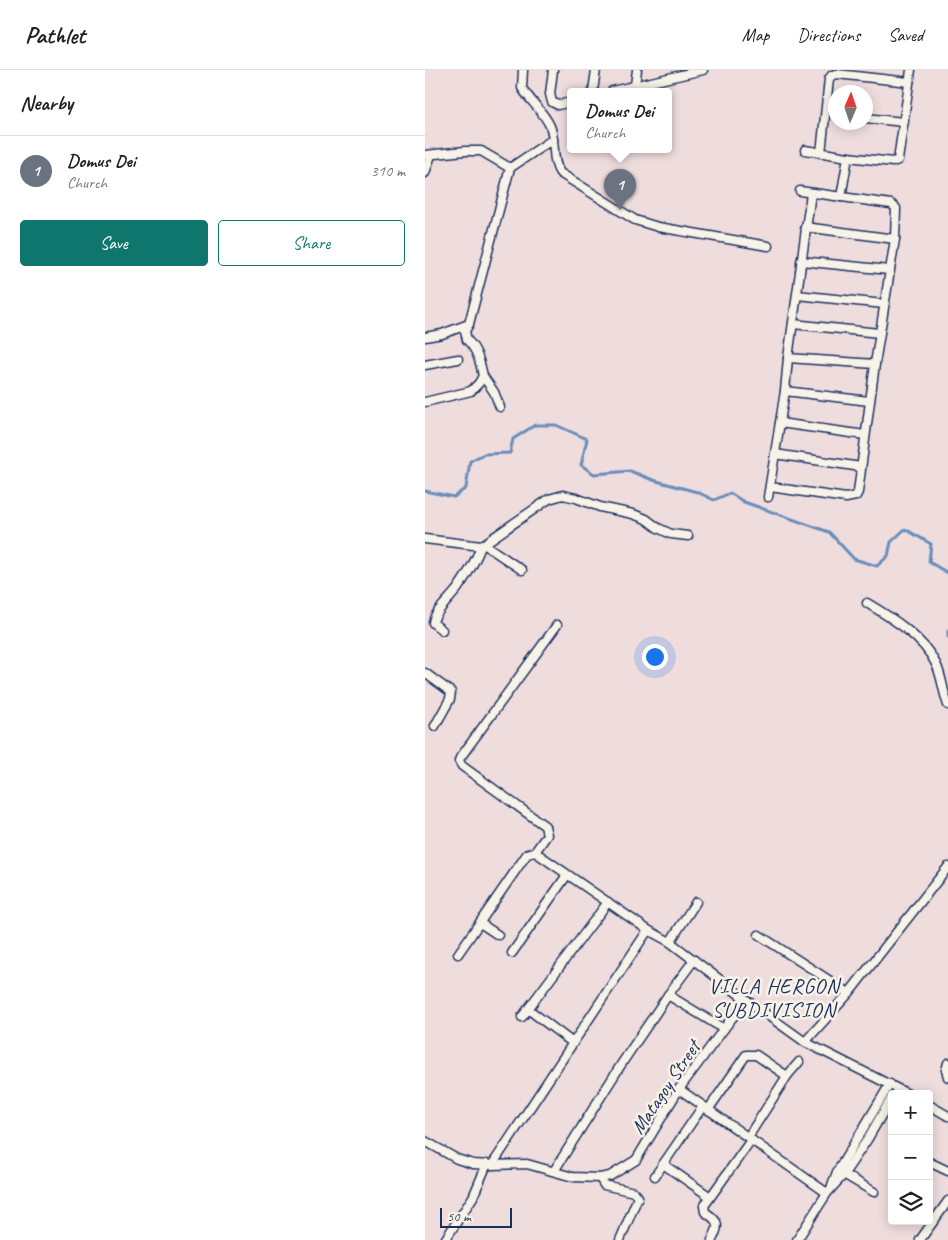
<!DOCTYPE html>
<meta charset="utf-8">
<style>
:root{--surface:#fff;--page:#f6f6f6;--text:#222;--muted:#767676;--line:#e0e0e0;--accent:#0f766e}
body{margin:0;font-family:Caveat,sans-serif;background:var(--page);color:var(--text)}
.controls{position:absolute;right:15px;bottom:15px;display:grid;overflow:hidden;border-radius:5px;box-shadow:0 2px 12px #0003}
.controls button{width:45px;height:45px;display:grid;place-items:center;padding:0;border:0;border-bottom:1px solid var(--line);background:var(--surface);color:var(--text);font:25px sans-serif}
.compass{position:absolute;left:403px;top:15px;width:45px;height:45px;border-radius:50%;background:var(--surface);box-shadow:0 2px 12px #0003;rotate:2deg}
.scale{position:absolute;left:15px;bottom:12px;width:72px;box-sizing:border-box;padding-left:5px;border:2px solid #1b2f5e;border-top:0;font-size:14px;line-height:18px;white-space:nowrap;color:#1b2f5e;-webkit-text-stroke:4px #f7f3e8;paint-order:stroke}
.you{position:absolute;left:229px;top:586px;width:18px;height:18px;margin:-12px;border:4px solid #fff;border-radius:50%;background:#1a73e8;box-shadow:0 0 0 8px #1a73e833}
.badge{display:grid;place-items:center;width:32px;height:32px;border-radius:50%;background:var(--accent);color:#fff;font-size:16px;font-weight:700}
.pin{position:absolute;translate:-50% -41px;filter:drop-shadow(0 1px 2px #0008)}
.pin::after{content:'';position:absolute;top:26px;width:18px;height:15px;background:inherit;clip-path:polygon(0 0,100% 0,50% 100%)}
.popup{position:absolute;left:142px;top:18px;width:105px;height:65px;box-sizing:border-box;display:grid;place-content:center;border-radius:5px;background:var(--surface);filter:drop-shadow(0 1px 4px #0005);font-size:16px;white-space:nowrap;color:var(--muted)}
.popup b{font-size:19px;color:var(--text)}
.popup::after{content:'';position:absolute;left:50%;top:100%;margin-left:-10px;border:10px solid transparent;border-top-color:var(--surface)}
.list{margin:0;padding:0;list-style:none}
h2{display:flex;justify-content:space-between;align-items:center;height:65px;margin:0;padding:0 20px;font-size:21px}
h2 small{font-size:16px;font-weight:400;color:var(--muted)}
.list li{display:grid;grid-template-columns:32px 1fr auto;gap:15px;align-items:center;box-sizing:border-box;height:70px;padding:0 20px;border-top:1px solid var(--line)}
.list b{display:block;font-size:19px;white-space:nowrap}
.list p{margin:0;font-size:16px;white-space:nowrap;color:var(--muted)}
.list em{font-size:16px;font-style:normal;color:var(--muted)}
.actions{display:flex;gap:10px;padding:15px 20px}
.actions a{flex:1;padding:11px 0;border:1px solid var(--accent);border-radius:5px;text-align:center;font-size:18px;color:var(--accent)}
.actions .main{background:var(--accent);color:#fff}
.icon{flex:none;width:28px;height:28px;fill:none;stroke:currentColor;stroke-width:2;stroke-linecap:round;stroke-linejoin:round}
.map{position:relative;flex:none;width:523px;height:1170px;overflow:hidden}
header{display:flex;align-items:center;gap:30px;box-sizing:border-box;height:70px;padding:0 25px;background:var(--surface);border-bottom:1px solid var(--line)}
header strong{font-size:24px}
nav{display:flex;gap:28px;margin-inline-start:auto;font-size:18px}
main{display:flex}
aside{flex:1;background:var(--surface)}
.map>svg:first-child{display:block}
</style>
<header>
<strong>Pathlet</strong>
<nav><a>Map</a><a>Directions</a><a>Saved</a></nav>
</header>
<main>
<aside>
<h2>Nearby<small></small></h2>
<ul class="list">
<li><span class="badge" style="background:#6b7280">1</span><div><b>Domus Dei</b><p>Church</p></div><em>310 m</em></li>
</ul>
<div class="actions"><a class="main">Save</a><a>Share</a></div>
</aside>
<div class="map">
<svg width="523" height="1170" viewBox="0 0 523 1170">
<rect width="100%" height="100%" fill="#efddde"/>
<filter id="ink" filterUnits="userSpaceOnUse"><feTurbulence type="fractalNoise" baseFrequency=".02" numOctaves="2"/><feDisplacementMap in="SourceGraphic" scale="10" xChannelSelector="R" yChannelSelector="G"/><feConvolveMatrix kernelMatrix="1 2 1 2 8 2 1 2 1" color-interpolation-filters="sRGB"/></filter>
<g filter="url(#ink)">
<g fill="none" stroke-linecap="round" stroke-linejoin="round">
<!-- stream -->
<g stroke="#698dba" stroke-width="3">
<polyline points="0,421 29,427 41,418 45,391 59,384 85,383 88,369 110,355 131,355 162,369 156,395 169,404 205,401 228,410 272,422 289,430 305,423 319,432 404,462 429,489 452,496 463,486 466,472 480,459 506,474 504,492 523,503"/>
<polyline points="523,561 523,567"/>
</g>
<defs>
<g id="minor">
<path d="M 98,0 L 97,18 C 105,31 119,42 125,56 C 131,70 126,90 135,103 L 210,150 L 233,157 L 343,176"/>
<polyline points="128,0 125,24 127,32 133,35 146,32"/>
<polyline points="210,15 212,0"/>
<polyline points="168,21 171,0"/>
<polyline points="187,21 278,0"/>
<polyline points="440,48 479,52"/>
<polyline points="380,80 423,87 468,92 473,90 486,0"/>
<polyline points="396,83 404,9 407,5 412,4 484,12"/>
<polyline points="0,85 40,81 56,81 85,98"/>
<polyline points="0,103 6,85"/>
<polyline points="416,127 423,87"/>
<polyline points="380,157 470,169"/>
<polyline points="376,191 464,200"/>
<polyline points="372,225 459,234"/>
<polyline points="368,254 454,263"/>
<polyline points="0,267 17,264 44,254 85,98 128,69"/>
<polyline points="363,288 450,294"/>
<polyline points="0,295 33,289"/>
<polyline points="58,306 69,322 75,337"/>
<polyline points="360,321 444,331"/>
<path d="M 0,332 L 46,321 L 54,313 L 58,306 C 55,292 52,279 42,270 L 40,261 L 44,254"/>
<polyline points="355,353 440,365"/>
<polyline points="350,384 436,397"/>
<polyline points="345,417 421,428 431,426 433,422 450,294 470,169 471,138 466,134 375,121"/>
<polyline points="343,427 360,321 363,288 386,123"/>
<polyline points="0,469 56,476 124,429 138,425 151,428 175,437 208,444 221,449 233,458 246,464 263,466"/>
<polyline points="60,475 97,500"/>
<path d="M 442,533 C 467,548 498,567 511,594 C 517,606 518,622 523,635"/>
<path d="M 17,560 L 8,553 C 8,543 27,527 33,518 C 42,505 51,491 56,476"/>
<polyline points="0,603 26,622 25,629 10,656"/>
<polyline points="55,853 73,865"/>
<polyline points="223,860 245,872 327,934"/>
<polyline points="334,865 424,923"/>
<polyline points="245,872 271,832"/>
<polyline points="87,883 142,805"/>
<polyline points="33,884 102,784 110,782"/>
<polyline points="243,925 269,890"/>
<polyline points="103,939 148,973"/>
<polyline points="97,947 183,832"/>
<polyline points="380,972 424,923 523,797"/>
<polyline points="523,993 521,1000 523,1007"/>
<polyline points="254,1019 402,1123"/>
<polyline points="504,1035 523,1046"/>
<polyline points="283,1040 321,985 331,985 362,1006"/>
<polyline points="323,1067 362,1006 374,992"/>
<polyline points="0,1071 32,1089 48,1094 67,1095 102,1094 148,1107 175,1108 185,1106 211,1090 254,1019 307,948 314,941 327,934 380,972 483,1024"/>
<polyline points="504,1092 523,1101"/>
<polyline points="238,1094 284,1126"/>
<polyline points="67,1095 223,860 110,782 122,765 120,756 37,696 34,691 35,688 132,555"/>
<polyline points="129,1101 199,990 243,925 299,959"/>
<polyline points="417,1103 449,1122"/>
<polyline points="230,1106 278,1036"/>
<polyline points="175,1108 179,1115 209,1122 213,1127 195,1170"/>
<polyline points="407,1115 412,1102 465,1014"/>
<polyline points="20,1170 48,1127 62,1094"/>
<path d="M 287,1170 C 295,1155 294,1151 280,1142 L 279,1136 L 326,1070"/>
<polyline points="372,1170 402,1123 419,1104 442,1070 467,1027"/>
<polyline points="495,1170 523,1131"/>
</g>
</defs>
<!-- minor casing -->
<use href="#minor" stroke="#1b2f5e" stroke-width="11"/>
<!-- minor -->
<use href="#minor" stroke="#f7f3e8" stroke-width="8"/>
</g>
</g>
<g text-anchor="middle" stroke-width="5" stroke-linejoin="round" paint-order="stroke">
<!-- street labels -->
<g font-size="20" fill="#1b2f5e" stroke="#f7f3e8">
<text transform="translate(240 1017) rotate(-56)" y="7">Matagoy Street</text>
</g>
<!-- neighbourhood labels -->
<g font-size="21" letter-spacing="1" fill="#1b2f5e" stroke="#f7f3e8">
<text x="349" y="923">VILLA HERGON<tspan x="349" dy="24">SUBDIVISION</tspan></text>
</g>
</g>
</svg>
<div class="controls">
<button>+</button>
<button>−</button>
<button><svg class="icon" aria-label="layers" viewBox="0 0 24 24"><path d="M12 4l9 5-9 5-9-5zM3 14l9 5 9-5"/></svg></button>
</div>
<svg class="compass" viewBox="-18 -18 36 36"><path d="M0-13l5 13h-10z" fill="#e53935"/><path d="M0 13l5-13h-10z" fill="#767676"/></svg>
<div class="scale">50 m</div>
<div class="you"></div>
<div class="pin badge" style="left:195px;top:140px;background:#6b7280">1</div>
<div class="popup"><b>Domus Dei</b>Church</div>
</div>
</main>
